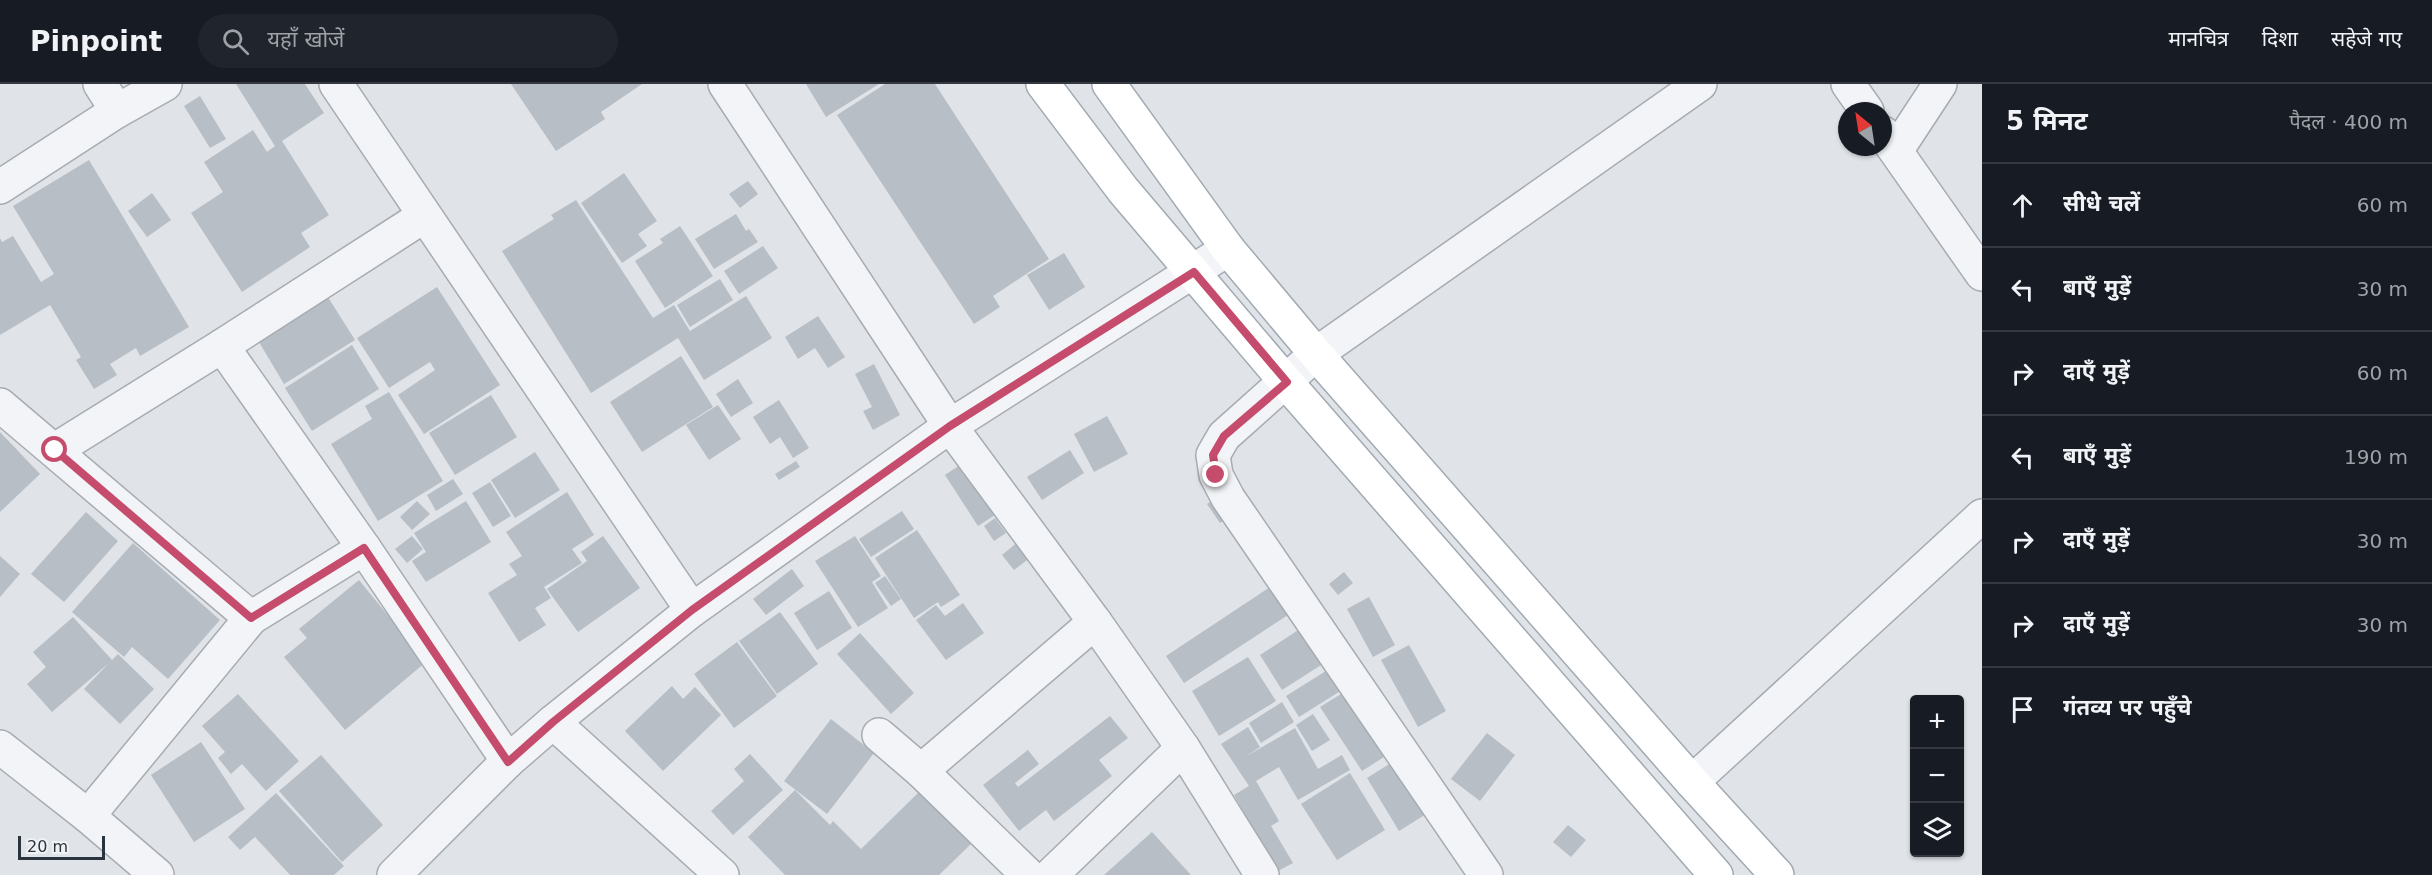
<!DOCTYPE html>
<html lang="hi">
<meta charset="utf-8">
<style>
:root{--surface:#171b24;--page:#20242c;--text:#f1f3f6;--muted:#9ea1a6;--line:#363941}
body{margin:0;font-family:"DejaVu Sans","Noto Sans Devanagari",sans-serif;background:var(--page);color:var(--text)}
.controls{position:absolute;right:18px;bottom:18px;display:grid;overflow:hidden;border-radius:6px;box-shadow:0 2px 4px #0004}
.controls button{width:54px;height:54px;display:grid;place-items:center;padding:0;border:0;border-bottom:2px solid var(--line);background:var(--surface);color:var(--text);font:30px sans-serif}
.compass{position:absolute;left:1838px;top:18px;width:54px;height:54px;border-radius:50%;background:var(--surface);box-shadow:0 2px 4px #0004;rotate:330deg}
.scale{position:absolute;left:18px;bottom:15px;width:87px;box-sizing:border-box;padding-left:6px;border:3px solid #2a343f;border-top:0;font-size:16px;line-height:21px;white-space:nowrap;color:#2a343f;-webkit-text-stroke:4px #eff3f6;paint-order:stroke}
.stop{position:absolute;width:18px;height:18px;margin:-14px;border:4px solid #c64c6e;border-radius:50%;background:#fff}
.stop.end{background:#c64c6e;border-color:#fff;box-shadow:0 2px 6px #0008}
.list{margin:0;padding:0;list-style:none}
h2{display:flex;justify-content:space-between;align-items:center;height:78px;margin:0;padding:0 24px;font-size:26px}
h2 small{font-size:20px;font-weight:400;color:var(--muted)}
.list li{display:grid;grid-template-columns:39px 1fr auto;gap:18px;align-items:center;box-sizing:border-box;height:84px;padding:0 24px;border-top:2px solid var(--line)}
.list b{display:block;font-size:22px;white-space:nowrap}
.list em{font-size:20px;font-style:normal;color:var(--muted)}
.icon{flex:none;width:33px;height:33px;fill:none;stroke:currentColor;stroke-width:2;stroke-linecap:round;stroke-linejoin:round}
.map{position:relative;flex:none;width:1982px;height:791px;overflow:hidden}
header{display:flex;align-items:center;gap:36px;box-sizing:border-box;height:84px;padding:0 30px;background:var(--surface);border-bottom:2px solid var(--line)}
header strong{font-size:28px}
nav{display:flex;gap:33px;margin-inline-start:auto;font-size:21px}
.search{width:420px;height:54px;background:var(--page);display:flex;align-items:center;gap:15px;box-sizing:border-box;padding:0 21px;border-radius:33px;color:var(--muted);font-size:22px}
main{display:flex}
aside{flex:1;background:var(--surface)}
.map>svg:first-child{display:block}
</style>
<header>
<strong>Pinpoint</strong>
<div class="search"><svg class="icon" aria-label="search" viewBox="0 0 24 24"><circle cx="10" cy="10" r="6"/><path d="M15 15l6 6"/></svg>यहाँ खोजें</div>
<nav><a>मानचित्र</a><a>दिशा</a><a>सहेजे गए</a></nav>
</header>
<main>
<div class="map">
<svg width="1982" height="791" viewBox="0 0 1982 791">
<rect width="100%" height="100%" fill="#e0e4e8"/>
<!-- building -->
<g fill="#b7bec5">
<polygon points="236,0 305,0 324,29 282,57 329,131 301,149 310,163 242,208 191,129 223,108 204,78 253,46 267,68 275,62"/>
<polygon points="511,0 642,0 601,28 605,35 556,67"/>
<polygon points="806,0 879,0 826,33"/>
<polygon points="885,0 935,0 1049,175 993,212 1000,223 974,240 837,31"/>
<polygon points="200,12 226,55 210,64 184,22"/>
<polygon points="89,76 189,243 140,272 136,264 110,280 117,291 94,305 76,276 81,273 50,221 0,251 0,154 2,158 13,152 41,198 54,190 13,122"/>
<polygon points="624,89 657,137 638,150 647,162 622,179 581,119"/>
<polygon points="748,97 758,110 740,124 729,110"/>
<polygon points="152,109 171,136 147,153 128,127"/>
<polygon points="576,116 653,234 674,221 690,247 746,212 772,254 704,296 678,254 591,309 502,167 554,135 551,131"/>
<polygon points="736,130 746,147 749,145 758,158 714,185 695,155"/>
<polygon points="680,142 713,192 665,224 635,177 663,159 660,155"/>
<polygon points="763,162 778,184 739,210 724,187"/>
<polygon points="1064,169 1085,203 1049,226 1027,191"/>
<polygon points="720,195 733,216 690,243 677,221"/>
<polygon points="437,203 500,301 424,350 398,311 435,286 430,278 389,304 357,254"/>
<polygon points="326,210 355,256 284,300 256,253"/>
<polygon points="818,232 845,273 828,284 815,264 798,275 785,253"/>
<polygon points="352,261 379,305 312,347 285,304"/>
<polygon points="681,272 713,323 642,368 610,318"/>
<polygon points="874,280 900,331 873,346 863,327 872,323 855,290"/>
<polygon points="738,295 753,319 731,333 716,310"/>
<polygon points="389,308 443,397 378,437 331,360 372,335 365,322"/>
<polygon points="491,311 517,353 455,391 429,349"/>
<polygon points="779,316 809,364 793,374 780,353 770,360 753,333"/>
<polygon points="718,321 741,355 709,376 686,341"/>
<polygon points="1107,332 1128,370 1094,388 1074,350"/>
<polygon points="0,348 40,390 0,428"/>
<polygon points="1070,366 1084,389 1042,416 1027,393"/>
<polygon points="535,368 560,406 515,434 491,396"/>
<polygon points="796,377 800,383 779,396 775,390"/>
<polygon points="963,379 995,431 978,442 945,391"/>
<polygon points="453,395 463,410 436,427 427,411"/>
<polygon points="490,398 511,432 493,443 472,409"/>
<polygon points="567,408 594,451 572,465 582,479 544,503 551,514 535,524 546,541 519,558 488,509 517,491 509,480 522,472 506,448"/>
<polygon points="1222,410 1234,430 1220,439 1207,420"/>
<polygon points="417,417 430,430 412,446 400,433"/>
<polygon points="466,417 491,458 426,498 412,477 426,468 414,449"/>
<polygon points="902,427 914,445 871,473 859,455"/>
<polygon points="86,428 118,457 64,518 31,490"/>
<polygon points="995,434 1006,449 994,457 984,442"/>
<polygon points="917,446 960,511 941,523 938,518 914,534 875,474"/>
<polygon points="412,452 423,465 407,479 395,465"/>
<polygon points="603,452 640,504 578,548 547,505 587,477 581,468"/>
<polygon points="855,452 881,492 872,498 888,524 858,543 815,477"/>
<polygon points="1019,457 1031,473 1014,486 1002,471"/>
<polygon points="133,459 220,536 168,595 132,563 124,573 72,528"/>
<polygon points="0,472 20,490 0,513"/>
<polygon points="792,485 804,502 766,531 753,515"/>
<polygon points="1344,488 1353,499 1338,511 1329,500"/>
<polygon points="885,492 901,515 891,522 875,499"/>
<polygon points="359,496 426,578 345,646 284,573 307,554 299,545"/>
<polygon points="1276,499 1294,527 1184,599 1166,572"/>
<polygon points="829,507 852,544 817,566 794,529"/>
<polygon points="1369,513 1395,561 1373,573 1347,525"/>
<polygon points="963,519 984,549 946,576 916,536 936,521 945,532"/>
<polygon points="780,528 818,580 777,610 739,557"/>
<polygon points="73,533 112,576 118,570 154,605 120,640 84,605 109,579 52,628 27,600 46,583 33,568"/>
<polygon points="1306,541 1329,576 1282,606 1260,571"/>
<polygon points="860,549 914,609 891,630 837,570"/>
<polygon points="737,558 777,612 734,644 694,590"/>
<polygon points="1409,561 1446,627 1418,643 1381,576"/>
<polygon points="1248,573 1276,617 1219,652 1192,607"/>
<polygon points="1337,580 1350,601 1299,633 1286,612"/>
<polygon points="672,602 683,615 695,603 721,631 663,687 625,647"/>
<polygon points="1354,602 1395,666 1362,687 1320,623"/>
<polygon points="238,610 299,677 266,707 242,680 231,690 218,674 225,668 202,642"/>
<polygon points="1282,618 1294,638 1261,659 1249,639"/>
<polygon points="1313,630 1330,656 1312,667 1296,641"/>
<polygon points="1110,632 1128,654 1099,676 1112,692 1054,737 1046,726 1019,747 983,701 1028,666 1039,680 1015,699 1018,703"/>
<polygon points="831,635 874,669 827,730 784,697"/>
<polygon points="1248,643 1260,663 1245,673 1295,644 1318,685 1342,671 1350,686 1298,716 1279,683 1256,697 1279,737 1271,742 1293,779 1278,787 1234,711 1249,702 1221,660"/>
<polygon points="1487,649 1515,671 1480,717 1451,695"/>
<polygon points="201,658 245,725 194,758 151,691"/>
<polygon points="750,670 783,706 733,751 711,727 744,697 734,685"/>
<polygon points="321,671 383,741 342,778 279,707"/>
<polygon points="1399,674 1431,727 1399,747 1367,694"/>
<polygon points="1350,689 1385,746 1337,776 1301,720"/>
<polygon points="795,706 830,741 833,737 861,765 921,706 972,759 939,791 785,791 748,753"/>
<polygon points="276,709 344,782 334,791 290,791 255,753 240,766 228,753"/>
<polygon points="1568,741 1586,756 1571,773 1553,758"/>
<polygon points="1152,748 1191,791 1104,791"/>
</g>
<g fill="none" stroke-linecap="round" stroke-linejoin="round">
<defs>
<g id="minor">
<polyline points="336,0 692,526"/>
<polyline points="725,0 950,342 1095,538 1183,664 1262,791"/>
<polyline points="1848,0 1867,27"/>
<polyline points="117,27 165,0"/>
<polyline points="1883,49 1982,190"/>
<polyline points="1896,67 1940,0"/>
<polyline points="0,103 117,27 100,0"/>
<polyline points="222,262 364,464 508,677"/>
<polyline points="0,321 251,534 88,732"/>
<polyline points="55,366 222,262 424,132"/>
<polyline points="251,534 364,464"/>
<polyline points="553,638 722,791"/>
<polyline points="879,651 921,687 1028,791"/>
<polyline points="0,663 88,732 157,791"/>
<polyline points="921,687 1095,538"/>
<polyline points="1692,698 1982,432"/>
<polyline points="394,791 508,677 553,638 692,526 950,342 1228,165"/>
<polyline points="1051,791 1183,664"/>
<polyline points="1486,791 1228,414 1216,391 1213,371 1224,352 1316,270 1700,0"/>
</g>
<g id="major">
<polyline points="1043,0 1123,106 1286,298 1716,791"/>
<polyline points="1109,0 1228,165 1316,270 1692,698 1777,791"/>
</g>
</defs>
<!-- minor casing -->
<use href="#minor" stroke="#a6acb2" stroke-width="36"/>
<!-- major casing -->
<use href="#major" stroke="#a0aab3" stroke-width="36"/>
<!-- minor -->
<use href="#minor" stroke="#f2f4f7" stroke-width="33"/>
<!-- major -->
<use href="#major" stroke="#fff" stroke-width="33"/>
</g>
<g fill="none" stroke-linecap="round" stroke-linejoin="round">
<!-- route -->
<polyline stroke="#c64c6e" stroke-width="8" points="55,366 251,534 364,464 508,678 553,638 692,526 950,342 1194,188 1287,298 1224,352 1213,371 1216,391"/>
</g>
</svg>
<div class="controls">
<button>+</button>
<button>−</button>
<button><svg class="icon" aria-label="layers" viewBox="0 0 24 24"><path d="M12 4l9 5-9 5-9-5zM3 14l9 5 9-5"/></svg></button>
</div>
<svg class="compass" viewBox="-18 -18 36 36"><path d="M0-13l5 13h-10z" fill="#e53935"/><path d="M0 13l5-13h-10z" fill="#9ea1a6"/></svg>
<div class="scale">20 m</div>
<div class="stop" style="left:55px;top:366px"></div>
<div class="stop end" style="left:1216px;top:391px"></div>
</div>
<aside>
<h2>5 मिनट<small>पैदल · 400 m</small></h2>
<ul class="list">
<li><svg class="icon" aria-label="ahead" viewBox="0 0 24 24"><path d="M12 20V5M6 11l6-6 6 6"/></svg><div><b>सीधे चलें</b></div><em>60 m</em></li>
<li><svg class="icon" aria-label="left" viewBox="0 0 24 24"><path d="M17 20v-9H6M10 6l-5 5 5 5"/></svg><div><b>बाएँ मुड़ें</b></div><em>30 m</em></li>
<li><svg class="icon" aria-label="right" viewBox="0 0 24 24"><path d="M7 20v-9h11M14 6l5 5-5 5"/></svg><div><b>दाएँ मुड़ें</b></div><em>60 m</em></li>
<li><svg class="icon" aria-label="left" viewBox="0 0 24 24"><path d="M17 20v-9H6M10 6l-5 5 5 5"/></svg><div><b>बाएँ मुड़ें</b></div><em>190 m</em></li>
<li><svg class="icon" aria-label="right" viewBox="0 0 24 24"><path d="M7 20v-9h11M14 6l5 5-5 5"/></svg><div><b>दाएँ मुड़ें</b></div><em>30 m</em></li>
<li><svg class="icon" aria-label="right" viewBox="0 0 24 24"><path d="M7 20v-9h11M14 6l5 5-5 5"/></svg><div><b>दाएँ मुड़ें</b></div><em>30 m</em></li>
<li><svg class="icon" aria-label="arrive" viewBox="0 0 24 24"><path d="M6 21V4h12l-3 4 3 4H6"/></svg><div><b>गंतव्य पर पहुँचे</b></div></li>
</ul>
</aside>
</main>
